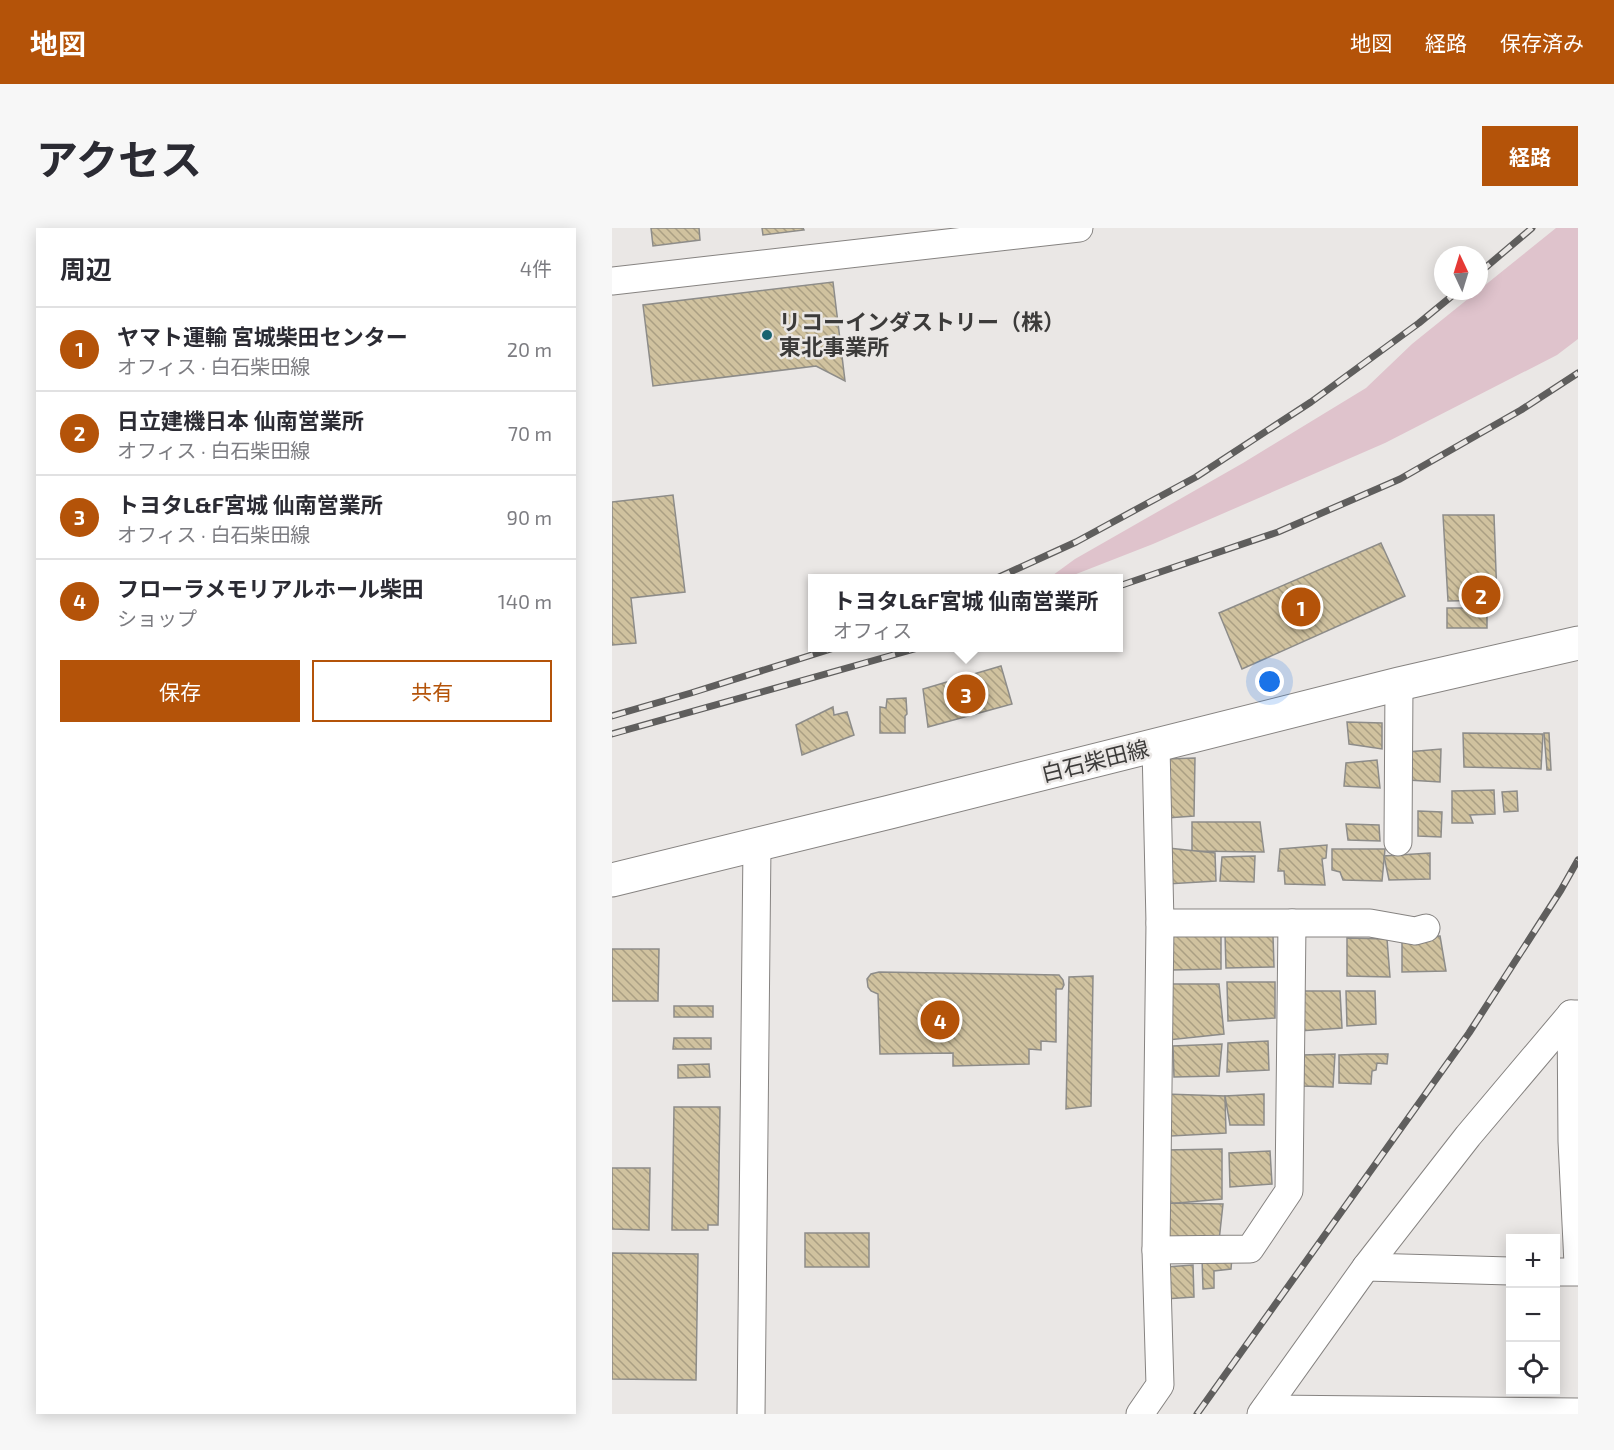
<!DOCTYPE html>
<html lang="ja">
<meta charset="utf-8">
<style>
:root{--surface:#fff;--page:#f7f7f7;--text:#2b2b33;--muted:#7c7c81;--line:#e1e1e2;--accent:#b45309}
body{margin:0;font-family:"Exo 2","Noto Sans JP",sans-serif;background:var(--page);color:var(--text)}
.controls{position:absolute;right:18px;bottom:18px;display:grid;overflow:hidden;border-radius:0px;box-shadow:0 3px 15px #0003}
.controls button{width:54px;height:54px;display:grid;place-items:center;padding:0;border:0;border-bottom:2px solid var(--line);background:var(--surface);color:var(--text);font:30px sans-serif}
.compass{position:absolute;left:822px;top:18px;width:54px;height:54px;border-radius:50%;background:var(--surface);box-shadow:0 3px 15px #0003;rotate:356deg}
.you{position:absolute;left:658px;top:454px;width:21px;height:21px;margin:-15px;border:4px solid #fff;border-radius:50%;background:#1a73e8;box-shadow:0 0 0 9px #1a73e833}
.badge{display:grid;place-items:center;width:39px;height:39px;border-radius:50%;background:var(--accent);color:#fff;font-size:20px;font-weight:700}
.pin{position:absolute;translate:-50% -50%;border:3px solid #fff;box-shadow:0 2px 6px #0006}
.popup{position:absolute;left:196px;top:346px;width:315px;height:78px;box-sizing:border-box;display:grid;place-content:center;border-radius:0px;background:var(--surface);filter:drop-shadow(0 2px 4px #0005);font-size:20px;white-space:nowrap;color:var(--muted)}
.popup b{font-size:22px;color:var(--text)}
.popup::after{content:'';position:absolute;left:50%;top:100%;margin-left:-12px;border:12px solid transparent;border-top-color:var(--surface)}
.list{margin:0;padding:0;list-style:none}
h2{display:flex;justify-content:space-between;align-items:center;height:78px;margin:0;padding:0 24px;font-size:26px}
h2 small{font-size:20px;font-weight:400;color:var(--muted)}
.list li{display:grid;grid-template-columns:39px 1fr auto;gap:18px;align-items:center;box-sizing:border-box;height:84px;padding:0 24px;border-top:2px solid var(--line)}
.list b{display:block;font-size:22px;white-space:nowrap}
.list p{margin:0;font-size:20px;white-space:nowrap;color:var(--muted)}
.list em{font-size:20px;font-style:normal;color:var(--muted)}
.actions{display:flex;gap:12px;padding:18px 24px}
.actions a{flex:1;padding:14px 0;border:2px solid var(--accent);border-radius:0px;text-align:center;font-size:21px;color:var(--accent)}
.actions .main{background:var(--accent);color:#fff}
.icon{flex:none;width:33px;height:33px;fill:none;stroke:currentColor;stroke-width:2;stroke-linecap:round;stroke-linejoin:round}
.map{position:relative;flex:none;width:966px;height:1186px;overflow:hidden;border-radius:0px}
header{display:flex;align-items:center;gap:36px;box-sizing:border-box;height:84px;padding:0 30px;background:var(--accent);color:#fff}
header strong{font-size:28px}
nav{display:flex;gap:33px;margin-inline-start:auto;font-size:21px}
.intro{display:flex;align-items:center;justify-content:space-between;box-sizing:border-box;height:144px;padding:0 36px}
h1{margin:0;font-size:42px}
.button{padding:15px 27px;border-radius:0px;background:var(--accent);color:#fff;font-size:21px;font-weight:700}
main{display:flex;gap:36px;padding:0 36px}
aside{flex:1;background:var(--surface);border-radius:0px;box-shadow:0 3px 15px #0003}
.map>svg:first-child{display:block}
</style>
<header>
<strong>地図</strong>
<nav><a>地図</a><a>経路</a><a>保存済み</a></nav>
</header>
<div class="intro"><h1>アクセス</h1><a class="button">経路</a></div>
<main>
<aside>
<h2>周辺<small>4件</small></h2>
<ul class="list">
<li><span class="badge">1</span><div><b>ヤマト運輸 宮城柴田センター</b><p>オフィス · 白石柴田線</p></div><em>20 m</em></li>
<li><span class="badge">2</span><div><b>日立建機日本 仙南営業所</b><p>オフィス · 白石柴田線</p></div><em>70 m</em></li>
<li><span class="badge">3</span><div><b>トヨタL&amp;F宮城 仙南営業所</b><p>オフィス · 白石柴田線</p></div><em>90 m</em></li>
<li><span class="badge">4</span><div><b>フローラメモリアルホール柴田</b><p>ショップ</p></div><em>140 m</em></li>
</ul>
<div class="actions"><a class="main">保存</a><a>共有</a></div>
</aside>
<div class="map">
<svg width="966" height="1186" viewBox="0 0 966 1186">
<defs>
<pattern id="building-back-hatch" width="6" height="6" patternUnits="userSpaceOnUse" patternTransform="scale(1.5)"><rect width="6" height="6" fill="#d0c29f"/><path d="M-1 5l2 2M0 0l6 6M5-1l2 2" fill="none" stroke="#aa9f83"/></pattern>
</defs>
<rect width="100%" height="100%" fill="#eae7e5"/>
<!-- green -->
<polygon fill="#dfc3cc" points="944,0 966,0 966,111 945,127 773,215 541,316 454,350 437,350 463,331 631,235 754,160 800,116"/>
<!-- building -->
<g fill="url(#building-back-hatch)" stroke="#8d8c89" stroke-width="1.5">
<polygon points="39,0 87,0 88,12 41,18"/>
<polygon points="150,0 191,0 192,2 151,7"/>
<polygon points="221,54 233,153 204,138 41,158 31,77"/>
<polygon points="61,267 73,364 19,370 24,415 0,417 0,274"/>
<polygon points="831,287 882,287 885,372 836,373"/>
<polygon points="769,315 793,368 630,441 607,385"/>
<rect x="835" y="380" width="40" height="20"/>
<polygon points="389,438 400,476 316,499 311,461"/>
<polygon points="294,470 295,486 293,488 293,505 268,505 268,479 274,480 275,471"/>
<polygon points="221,479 222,487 235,484 242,507 190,527 184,497"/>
<polygon points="735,494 770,495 770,521 737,516"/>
<polygon points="851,505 931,506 929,541 852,539"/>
<polygon points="932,505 937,505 939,542 935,542"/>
<polygon points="829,521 828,554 796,552 795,524"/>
<polygon points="583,530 582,588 555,590 554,531"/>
<polygon points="765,532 768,560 732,558 734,535"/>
<polygon points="882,562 883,586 858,587 861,595 840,595 840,563"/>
<polygon points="905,563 906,583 892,584 890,564"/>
<polygon points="806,583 830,584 829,609 806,608"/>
<polygon points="580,594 648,594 652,624 580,623"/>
<polygon points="734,596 767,597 768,613 736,612"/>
<polygon points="715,617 714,630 710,631 713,657 673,656 672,643 666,643 668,621"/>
<polygon points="556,620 603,625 604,653 555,656"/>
<polygon points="720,621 773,621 770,653 731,652 728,644 720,642"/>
<polygon points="818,625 818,651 777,652 772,628"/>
<polygon points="643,628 642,654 608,653 610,629"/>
<polygon points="559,704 609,704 609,741 560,742"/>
<polygon points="613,706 661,708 662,739 614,740"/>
<polygon points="828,708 834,743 790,744 790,709"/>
<polygon points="735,710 775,711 778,749 735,748"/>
<polygon points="0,721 47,721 46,773 0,773"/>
<polygon points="267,744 447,747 451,752 452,757 450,761 444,761 444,814 429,813 429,822 417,821 417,836 341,838 341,825 268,826 266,766 259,763 256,759 255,751 259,746"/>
<polygon points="481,748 479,878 454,881 457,749"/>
<polygon points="615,754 663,754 663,790 616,793"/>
<polygon points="558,756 607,756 612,806 556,812"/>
<polygon points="687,763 728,763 730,800 687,803"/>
<polygon points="734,763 763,763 764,796 735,798"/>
<rect x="62" y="778" width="39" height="11"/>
<polygon points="62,810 99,810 99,821 61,821"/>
<polygon points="656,813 657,842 615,844 616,815"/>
<polygon points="610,816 607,848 562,849 561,818"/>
<polygon points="723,826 721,859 690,858 691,827"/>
<polygon points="754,826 776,826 775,836 765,835 764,842 760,843 759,856 727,855 727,827"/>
<polygon points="97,836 98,849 66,850 66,837"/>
<polygon points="553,866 613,868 614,905 559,908"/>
<polygon points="652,866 652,897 618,897 613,868"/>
<polygon points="62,879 108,879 106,997 96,997 96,1002 60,1002"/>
<polygon points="610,921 610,971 555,976 552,922"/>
<polygon points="658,923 660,956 618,959 617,925"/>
<polygon points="0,940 38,940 37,1002 0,1001"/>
<polygon points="552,975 611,976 607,1013 555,1015"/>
<rect x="193" y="1005" width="64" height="34"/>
<polygon points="0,1025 86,1026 84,1152 0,1151"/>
<polygon points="620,1029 619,1041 602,1043 602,1060 591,1061 590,1030"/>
<polygon points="581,1037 582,1069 553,1071 554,1039"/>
</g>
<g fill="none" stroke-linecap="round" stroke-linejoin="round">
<defs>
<g id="minor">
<polyline points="0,53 467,0"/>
<polyline points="786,614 787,456"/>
<polyline points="548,695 758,695 803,703 814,700"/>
<polyline points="959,786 960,913 966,1036"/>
<polyline points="544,1022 638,1021 677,963 680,695"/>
<polyline points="754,1039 898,1043"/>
<polyline points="944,1044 966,1044"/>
<polyline points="653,1181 966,1184"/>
<polyline points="139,1186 145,617"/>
<polyline points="528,1186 548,1157 544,1022 548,695 544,518"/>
<polyline points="649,1186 754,1039 856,908 959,786 966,786"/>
</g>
<polyline id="major" points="0,652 278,584 787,456 966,415"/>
</defs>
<!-- minor casing -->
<use href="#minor" stroke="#868381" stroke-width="29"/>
<!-- major casing -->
<use href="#major" stroke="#868381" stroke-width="35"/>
<!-- minor -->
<use href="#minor" stroke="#fff" stroke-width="27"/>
<!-- major -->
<use href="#major" stroke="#fff" stroke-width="33"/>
<defs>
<g id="rail">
<polyline points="867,45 920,0"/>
<polyline points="385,350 464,314 584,249 699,174 807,95 846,63"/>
<polyline points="507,358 666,304 788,251 909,182 966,145"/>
<polyline points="0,488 79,465 222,420"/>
<polyline points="0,506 306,420"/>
<polyline points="585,1186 857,805 949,662 966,632"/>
</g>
</defs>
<!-- rail casing -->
<use href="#rail" stroke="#5f5e5d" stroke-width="7"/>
<!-- rail -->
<use href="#rail" stroke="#eae7e5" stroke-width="4.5" stroke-dasharray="14" stroke-linecap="butt"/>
</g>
<!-- markers -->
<circle fill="#196370" stroke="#eae7e5" stroke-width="2" cx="155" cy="107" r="6"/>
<g text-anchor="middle" stroke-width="5" stroke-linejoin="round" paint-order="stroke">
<!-- poi labels -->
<g font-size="22" font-weight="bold" fill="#3c3b3a" stroke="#eae7e5" text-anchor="start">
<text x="167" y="102">リコーインダストリー（株）<tspan x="167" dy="25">東北事業所</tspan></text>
</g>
<!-- street labels -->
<g font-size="22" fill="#3c3b3a" stroke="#eae7e5">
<text transform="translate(483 533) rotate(-14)" y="8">白石柴田線</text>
</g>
</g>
</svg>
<div class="controls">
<button>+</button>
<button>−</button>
<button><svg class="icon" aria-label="locate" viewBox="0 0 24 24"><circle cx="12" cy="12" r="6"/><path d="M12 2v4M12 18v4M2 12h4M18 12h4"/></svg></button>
</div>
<svg class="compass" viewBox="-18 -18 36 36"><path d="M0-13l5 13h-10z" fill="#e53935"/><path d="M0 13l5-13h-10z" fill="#7c7c81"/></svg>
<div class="you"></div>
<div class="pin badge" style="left:689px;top:379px">1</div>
<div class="pin badge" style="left:869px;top:367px">2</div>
<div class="pin badge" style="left:354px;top:466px">3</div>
<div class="popup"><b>トヨタL&amp;F宮城 仙南営業所</b>オフィス</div>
<div class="pin badge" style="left:328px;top:792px">4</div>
</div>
</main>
